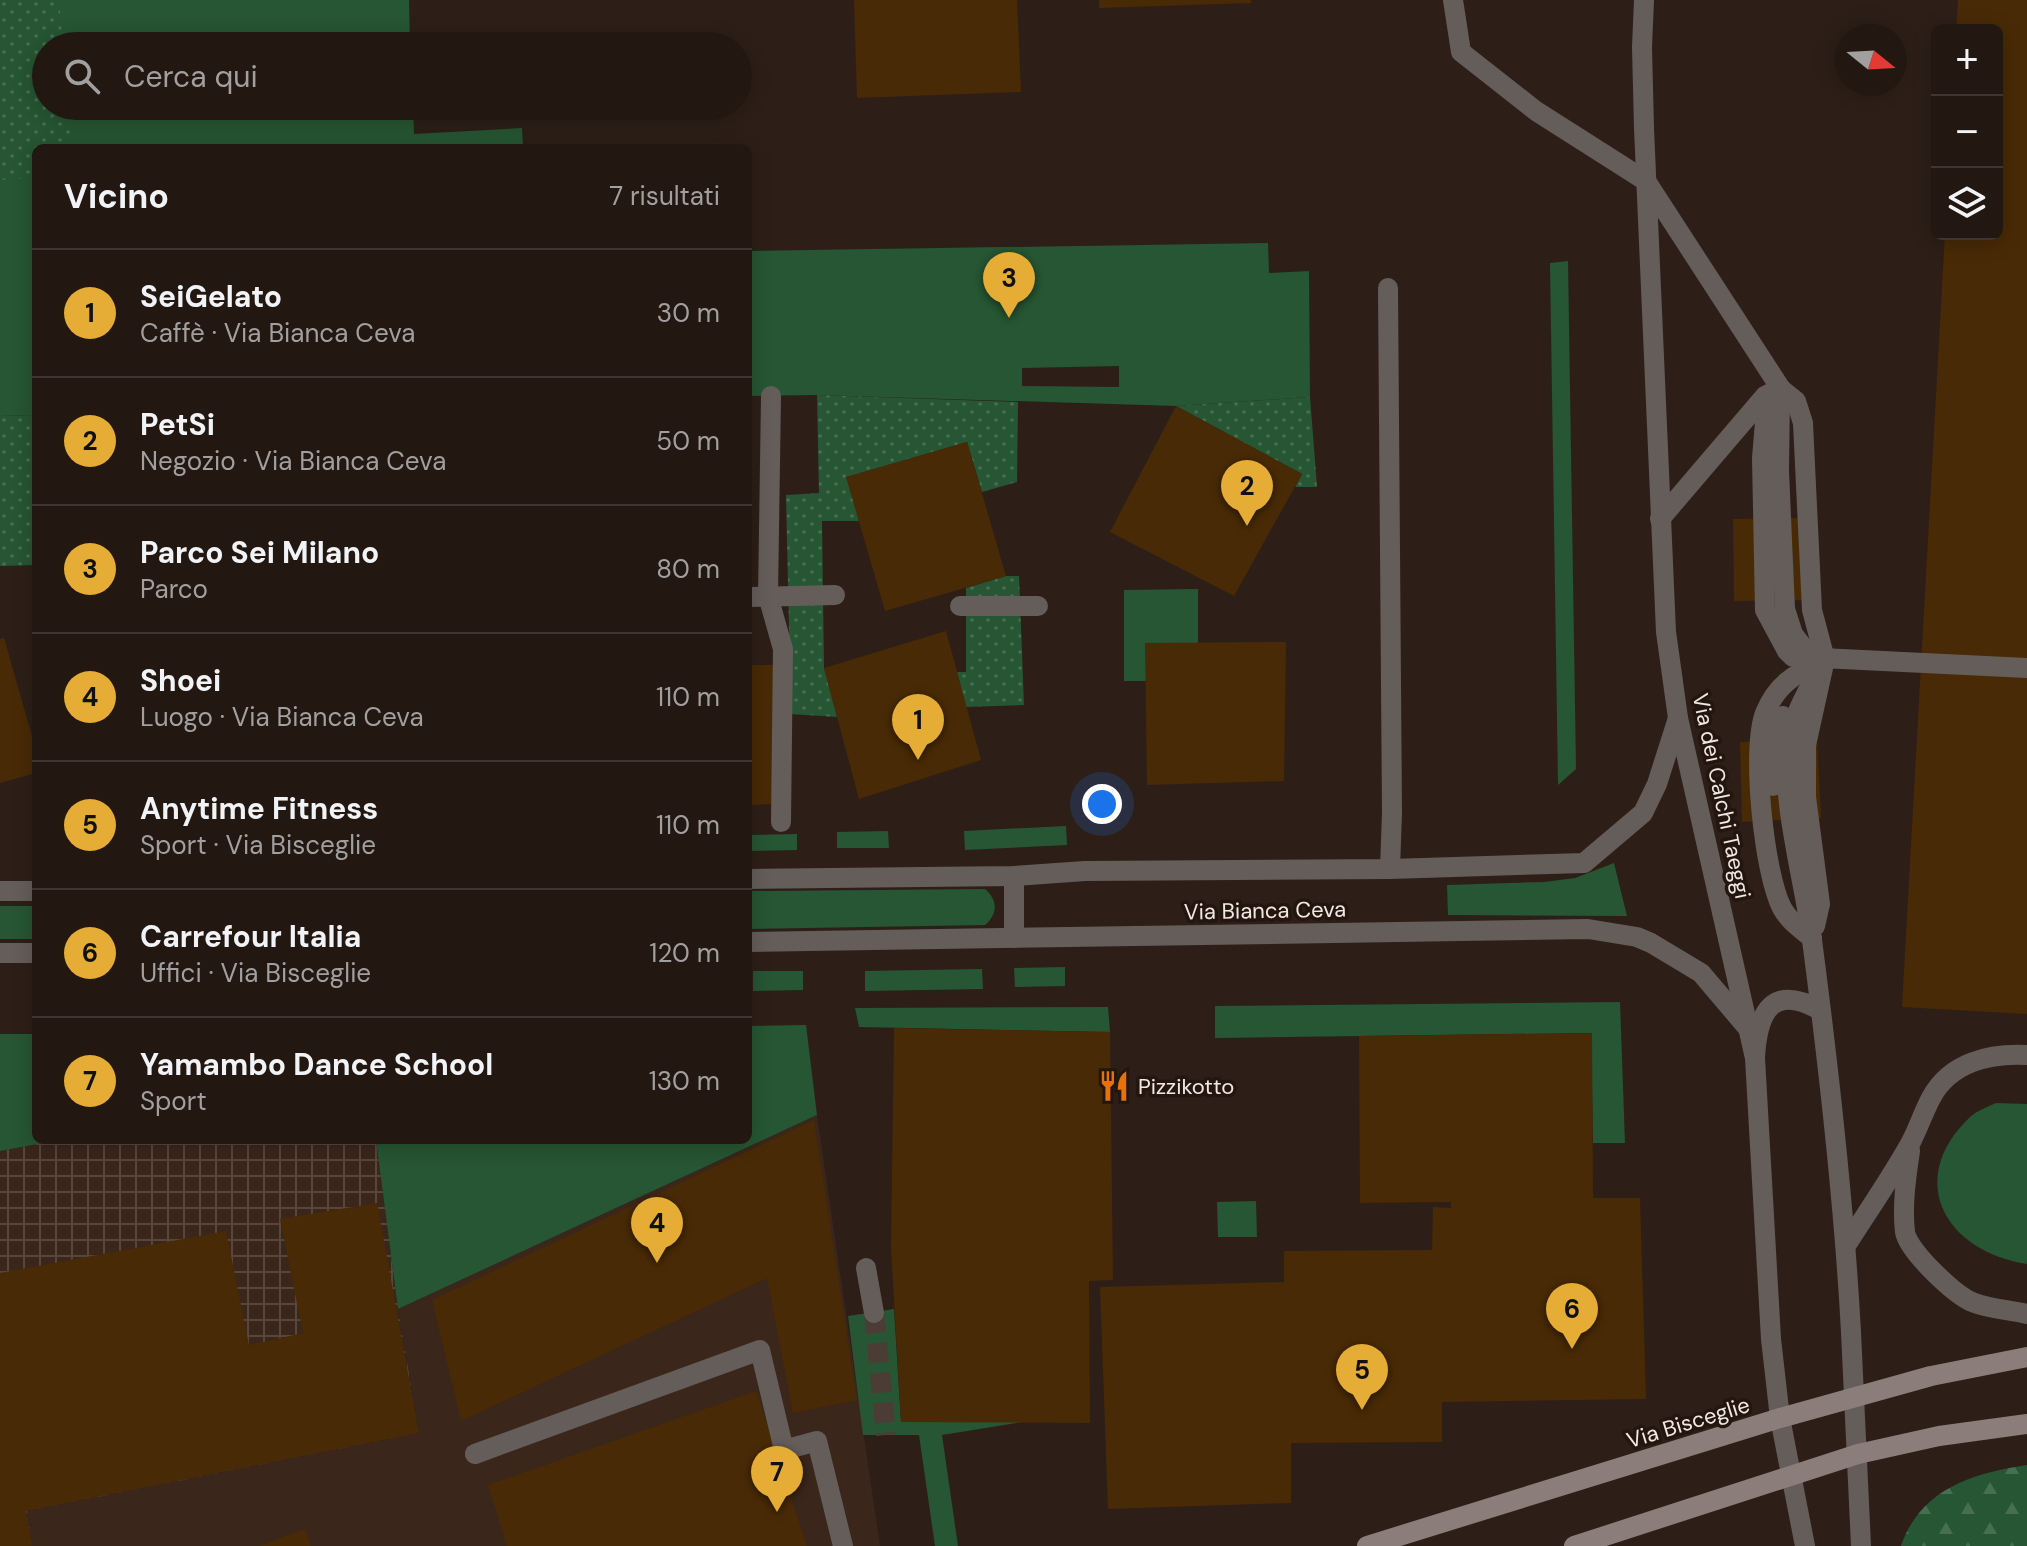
<!DOCTYPE html>
<html lang="it">
<meta charset="utf-8">
<style>
:root{--surface:#221711;--page:#2e241f;--text:#f1f3f6;--muted:#a29f9f;--line:#3f3631;--accent:#e5ad35}
body{margin:0;font-family:"DM Sans",sans-serif;background:var(--page);color:var(--text)}
.controls{position:absolute;right:24px;top:24px;display:grid;overflow:hidden;border-radius:12px;box-shadow:0 4px 20px #0003}
.controls button{width:72px;height:72px;display:grid;place-items:center;padding:0;border:0;border-bottom:2px solid var(--line);background:var(--surface);color:var(--text);font:40px sans-serif}
.compass{position:absolute;left:1835px;top:24px;width:72px;height:72px;border-radius:50%;background:var(--surface);box-shadow:0 4px 20px #0003;rotate:108deg}
.you{position:absolute;left:1102px;top:804px;width:28px;height:28px;margin:-20px;border:6px solid #fff;border-radius:50%;background:#1a73e8;box-shadow:0 0 0 12px #1a73e833}
.badge{display:grid;place-items:center;width:52px;height:52px;border-radius:50%;background:var(--accent);color:#111;font-size:26px;font-weight:700}
.pin{position:absolute;translate:-50% -66px;filter:drop-shadow(0 2px 4px #0008)}
.pin::after{content:'';position:absolute;top:42px;width:28px;height:24px;background:inherit;clip-path:polygon(0 0,100% 0,50% 100%)}
.list{margin:0;padding:0;list-style:none}
h2{display:flex;justify-content:space-between;align-items:center;height:104px;margin:0;padding:0 32px;font-size:34px}
h2 small{font-size:26px;font-weight:400;color:var(--muted)}
.list li{display:grid;grid-template-columns:52px 1fr auto;gap:24px;align-items:center;box-sizing:border-box;height:128px;padding:0 32px;border-top:2px solid var(--line)}
.list b{display:block;font-size:30px;white-space:nowrap}
.list p{margin:0;font-size:26px;white-space:nowrap;color:var(--muted)}
.list em{font-size:26px;font-style:normal;color:var(--muted)}
.icon{flex:none;width:44px;height:44px;fill:none;stroke:currentColor;stroke-width:2;stroke-linecap:round;stroke-linejoin:round}
.map{position:relative;flex:none;width:2027px;height:1546px;overflow:hidden}
.search{position:absolute;background:var(--surface);box-shadow:0 4px 20px #0003;left:32px;top:32px;width:720px;height:88px;display:flex;align-items:center;gap:20px;box-sizing:border-box;padding:0 28px;border-radius:44px;color:var(--muted);font-size:30px}
.panel{position:absolute;background:var(--surface);box-shadow:0 4px 20px #0003;left:32px;top:144px;width:720px;height:1000px;border-radius:12px}
.map>svg:first-child{display:block}
</style>
<div class="map">
<svg width="2027" height="1546" viewBox="0 0 2027 1546">
<defs>
<pattern id="industrial-grid" width="8" height="8" patternUnits="userSpaceOnUse" patternTransform="scale(2)"><rect width="8" height="8" fill="#3a261b"/><path d="M0 4h8M4 0v8" fill="none" stroke="#57463c"/></pattern>
<pattern id="forest-firs" width="22" height="20" patternUnits="userSpaceOnUse" patternTransform="scale(2)"><rect width="22" height="20" fill="#265633"/><path d="M5 1l3.5 6h-7zM16 11l3.5 6h-7z" fill="#466e50"/></pattern>
<pattern id="garden-dots" width="8" height="8" patternUnits="userSpaceOnUse" patternTransform="scale(2)"><rect width="8" height="8" fill="#265633"/><path d="M2 2h.1M6 6h.1" fill="none" stroke="#466e50" stroke-width="1.8" stroke-linecap="round"/></pattern>
</defs>
<rect width="100%" height="100%" fill="#2d1f17"/>
<!-- built -->
<polygon fill="#3a261b" points="817,1115 880,1546 32,1546 26,1511 419,1433 398,1309"/>
<!-- industrial -->
<polygon fill="url(#industrial-grid)" points="59,1140 376,1140 398,1309 419,1433 27,1511 32,1546 0,1546 0,1151"/>
<!-- green -->
<g fill="#265633" fill-rule="evenodd">
<polygon points="0,0 409,0 410,46 46,46 46,106 413,106 414,134 522,128 523,148 36,148 36,415 0,416"/>
<path d="M 1268,243 L 1269,273 L 1309,271 L 1310,397 L 1176,406 L 817,395 L 748,396 L 748,251 ZM 1119,366 L 1119,387 L 1022,386 L 1022,368 Z"/>
<polygon points="1568,261 1576,769 1558,785 1550,263"/>
<polygon points="1198,589 1198,643 1146,681 1124,681 1124,590"/>
<polygon points="1066,826 1067,845 965,850 964,831"/>
<polygon points="888,831 889,848 837,848 837,832"/>
<polygon points="797,834 797,850 748,851 748,835"/>
<polygon points="1614,863 1627,916 1448,915 1447,885 1544,882 1575,878"/>
<path d="M 985,889 C 998,900 998,914 985,925 L 748,929 L 748,891 Z"/>
<polygon points="36,906 36,939 0,939 0,906"/>
<polygon points="1065,967 1065,986 1015,987 1014,968"/>
<polygon points="982,969 983,989 865,991 865,971"/>
<polygon points="753,971 803,971 803,990 753,991"/>
<polygon points="1620,1002 1625,1143 1593,1143 1591,1033 1215,1038 1215,1006"/>
<polygon points="1108,1007 1110,1032 859,1027 855,1008"/>
<polygon points="806,1025 817,1115 398,1309 376,1140 748,1140 748,1026"/>
<polygon points="0,1034 36,1034 36,1140 59,1140 0,1151"/>
<path d="M 1996,1103 L 2027,1104 L 2027,1264 C 1947,1252 1904,1181 1969,1118 C 1976,1111 1987,1107 1996,1103 Z"/>
<polygon points="1256,1201 1257,1237 1218,1237 1217,1202"/>
<polygon points="894,1309 901,1422 1022,1422 942,1435 958,1546 935,1546 919,1435 863,1435 848,1316"/>
</g>
<!-- forest -->
<path fill="url(#forest-firs)" d="M 2027,1465 L 2027,1546 L 1901,1546 C 1920,1489 1973,1473 2027,1465 Z"/>
<!-- garden -->
<g fill="url(#garden-dots)">
<polygon points="0,0 59,0 63,46 46,46 46,106 68,106 71,148 36,148 36,178 0,180"/>
<polygon points="817,395 1018,402 1017,482 982,492 967,442 847,477 859,521 822,521 824,668 837,717 791,714 786,495 819,493"/>
<polygon points="1310,397 1317,487 1295,487 1302,474 1176,406"/>
<polygon points="36,415 36,565 0,566 0,416"/>
<polygon points="1006,576 1019,576 1024,705 966,707 957,672 966,672 966,588"/>
</g>
<!-- building -->
<g fill="#482a06">
<polygon points="854,0 1017,0 1021,92 857,98"/>
<polygon points="1099,0 1251,0 1251,3 1099,8"/>
<polygon points="1958,0 2027,0 2027,1014 1902,1007 1945,234 1997,234 1997,30 1956,30"/>
<polygon points="1176,406 1302,474 1234,596 1110,532"/>
<polygon points="967,442 1006,576 885,611 846,477"/>
<polygon points="1810,518 1813,600 1734,601 1733,519"/>
<polygon points="946,631 981,760 859,799 824,668"/>
<polygon points="4,638 36,750 36,773 0,783 0,639"/>
<polygon points="1286,642 1284,781 1147,785 1145,643"/>
<polygon points="748,665 776,665 774,804 748,805"/>
<polygon points="1817,738 1821,818 1742,822 1740,742"/>
<polygon points="894,1028 1110,1032 1113,1280 1089,1281 1090,1423 901,1422 891,1248"/>
<polygon points="1592,1033 1593,1198 1640,1198 1646,1399 1442,1402 1442,1442 1291,1443 1291,1503 1108,1509 1100,1287 1284,1282 1284,1251 1432,1250 1433,1207 1451,1208 1451,1202 1360,1203 1359,1036"/>
<polygon points="814,1120 857,1400 793,1413 767,1278 461,1421 432,1300"/>
<polygon points="377,1203 419,1433 26,1511 32,1546 0,1546 0,1273 226,1231 249,1345 303,1333 280,1219"/>
<polygon points="756,1391 807,1546 507,1546 488,1485"/>
<polygon points="305,1529 311,1546 259,1546"/>
</g>
<g fill="none" stroke-linecap="round" stroke-linejoin="round">
<!-- pedestrian-tunnel -->
<polyline stroke="#4b3d36" stroke-width="20" stroke-dasharray="20 10" stroke-linecap="butt" points="874,1313 886,1435"/>
<!-- service -->
<g stroke="#655d5a" stroke-width="20">
<polyline points="1646,181 1781,389 1784,400"/>
<polyline points="1388,288 1392,813 1390,869"/>
<polyline points="1781,389 1796,401 1803,423 1812,610 1825,659 1806,745 1806,797 1820,904 1815,926"/>
<polyline points="1781,389 1770,402 1765,422 1762,458 1765,610 1787,651 1793,657 1801,657 2027,668"/>
<polyline points="1780,393 1779,471 1785,609 1793,634 1803,647 1821,657"/>
<polyline points="1660,519 1765,396 1773,392"/>
<path d="M 1825,659 C 1810,687 1792,715 1788,747 C 1781,802 1805,883 1812,940 C 1829,1070 1844,1201 1851,1332"/>
<polyline points="1773,786 1773,748 1783,716"/>
<path d="M 1812,938 C 1801,929 1789,921 1782,908 C 1764,874 1751,749 1765,713 C 1777,684 1795,674 1822,661"/>
<path d="M 1755,1057 C 1758,1010 1773,984 1820,1010"/>
<path d="M 1910,1151 C 1906,1178 1902,1205 1905,1232 C 1908,1251 1954,1294 1972,1302 C 1989,1309 2010,1310 2027,1314"/>
<path d="M 1847,1244 C 1868,1211 1891,1178 1910,1144 C 1918,1129 1923,1113 1931,1098 C 1950,1062 1990,1053 2027,1055"/>
<polyline points="475,1454 760,1350 784,1450 817,1441 843,1546"/>
</g>
<!-- pedestrian -->
<g stroke="#655d5a" stroke-width="20">
<polyline points="771,396 768,596 783,649 781,822"/>
<polyline points="748,597 835,595"/>
<polyline points="960,606 1038,606"/>
<polyline points="866,1268 874,1313"/>
</g>
<!-- minor -->
<g stroke="#655d5a" stroke-width="20">
<polyline points="1453,0 1461,52 1536,111 1646,181"/>
<polyline points="1644,0 1642,47 1644,128 1666,632 1678,718 1755,1058 1771,1339 1780,1418 1805,1546"/>
<polyline points="748,879 1014,876 1085,871 1390,869 1584,863 1643,813 1657,784 1678,718"/>
<polyline points="0,891 36,891"/>
<polyline points="1014,938 1014,876"/>
<polyline points="748,942 1588,929 1637,937 1651,943 1701,973 1746,1026"/>
<polyline points="0,953 36,953"/>
<polyline points="1851,1332 1861,1546"/>
</g>
<!-- secondary -->
<g stroke="#8b7e7a" stroke-width="20">
<polyline points="1367,1546 1780,1418 1931,1376 2027,1357"/>
<polyline points="1574,1546 1858,1454 1939,1436 2027,1424"/>
</g>
</g>
<!-- icons -->
<defs>
<symbol id="restaurant-bare" viewBox="-9 -9 18 18"><path d="M-5-6h1v4h1v-4h1v4h1v-4h1v5L-1.5 .5V6h-2V.5L-5-1ZM5-6V6H3V1.5H1.5Q1.5-4 5-6Z" fill="#e8710a" stroke="#23160e" stroke-width="2.5" paint-order="stroke"/></symbol>
</defs>
<g fill-rule="evenodd">
<use href="#restaurant-bare" x="1092" y="1064" width="44" height="44"/>
</g>
<g text-anchor="middle" stroke-width="7" stroke-linejoin="round" paint-order="stroke">
<!-- street labels -->
<g font-size="22" fill="#f2e8e3" stroke="#23160e">
<text transform="translate(1722 796) rotate(78)" y="8">Via dei Calchi Taeggi</text>
<text transform="translate(1265 910) rotate(-1)" y="8">Via Bianca Ceva</text>
<text transform="translate(1688 1422) rotate(-17)" y="8">Via Bisceglie</text>
</g>
<!-- poi labels -->
<g font-size="22" fill="#f2e8e3" stroke="#23160e" text-anchor="start">
<text x="1138" y="1094">Pizzikotto</text>
</g>
</g>
</svg>
<div class="controls">
<button>+</button>
<button>−</button>
<button><svg class="icon" aria-label="layers" viewBox="0 0 24 24"><path d="M12 4l9 5-9 5-9-5zM3 14l9 5 9-5"/></svg></button>
</div>
<svg class="compass" viewBox="-18 -18 36 36"><path d="M0-13l5 13h-10z" fill="#e53935"/><path d="M0 13l5-13h-10z" fill="#a29f9f"/></svg>
<div class="you"></div>
<div class="pin badge" style="left:918px;top:760px">1</div>
<div class="pin badge" style="left:1247px;top:526px">2</div>
<div class="pin badge" style="left:1009px;top:318px">3</div>
<div class="pin badge" style="left:657px;top:1263px">4</div>
<div class="pin badge" style="left:1362px;top:1410px">5</div>
<div class="pin badge" style="left:1572px;top:1349px">6</div>
<div class="pin badge" style="left:777px;top:1512px">7</div>
<div class="search"><svg class="icon" aria-label="search" viewBox="0 0 24 24"><circle cx="10" cy="10" r="6"/><path d="M15 15l6 6"/></svg>Cerca qui</div>
<section class="panel">
<h2>Vicino<small>7 risultati</small></h2>
<ul class="list">
<li><span class="badge">1</span><div><b>SeiGelato</b><p>Caffè · Via Bianca Ceva</p></div><em>30 m</em></li>
<li><span class="badge">2</span><div><b>PetSi</b><p>Negozio · Via Bianca Ceva</p></div><em>50 m</em></li>
<li><span class="badge">3</span><div><b>Parco Sei Milano</b><p>Parco</p></div><em>80 m</em></li>
<li><span class="badge">4</span><div><b>Shoei</b><p>Luogo · Via Bianca Ceva</p></div><em>110 m</em></li>
<li><span class="badge">5</span><div><b>Anytime Fitness</b><p>Sport · Via Bisceglie</p></div><em>110 m</em></li>
<li><span class="badge">6</span><div><b>Carrefour Italia</b><p>Uffici · Via Bisceglie</p></div><em>120 m</em></li>
<li><span class="badge">7</span><div><b>Yamambo Dance School</b><p>Sport</p></div><em>130 m</em></li>
</ul>
</section>
</div>
